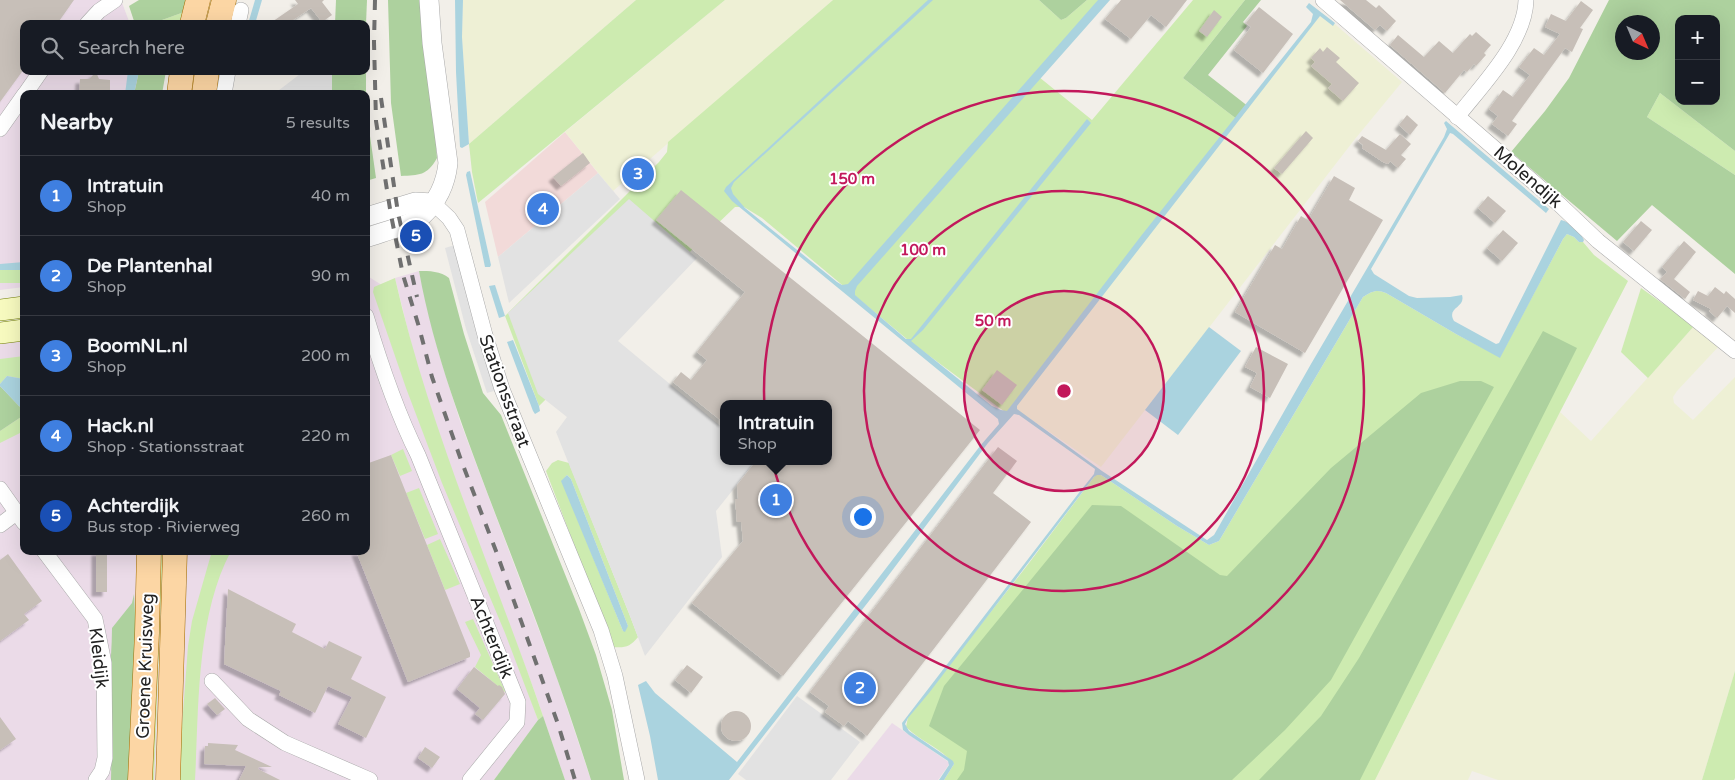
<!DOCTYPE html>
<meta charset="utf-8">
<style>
:root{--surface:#171b24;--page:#242831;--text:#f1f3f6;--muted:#9ea1a6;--line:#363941;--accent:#8c9099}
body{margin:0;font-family:"Varela Round",sans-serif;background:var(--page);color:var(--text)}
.controls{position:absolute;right:15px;top:15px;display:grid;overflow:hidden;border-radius:10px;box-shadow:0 5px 20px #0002}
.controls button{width:45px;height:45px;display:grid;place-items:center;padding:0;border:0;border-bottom:1px solid var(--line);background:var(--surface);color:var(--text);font:25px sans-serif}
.compass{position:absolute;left:1615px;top:15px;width:45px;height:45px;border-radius:50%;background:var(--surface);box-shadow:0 5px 20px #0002;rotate:136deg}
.you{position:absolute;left:862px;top:516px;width:18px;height:18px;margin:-12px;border:4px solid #fff;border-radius:50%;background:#1a73e8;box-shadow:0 0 0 8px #1a73e833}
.badge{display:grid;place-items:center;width:32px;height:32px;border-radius:50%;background:var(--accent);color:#fff;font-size:16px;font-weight:700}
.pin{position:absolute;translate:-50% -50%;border:2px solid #fff;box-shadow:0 1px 5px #0006}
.popup{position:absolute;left:720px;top:400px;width:112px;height:65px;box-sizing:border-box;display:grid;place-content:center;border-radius:10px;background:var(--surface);filter:drop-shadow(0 1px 4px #0005);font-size:16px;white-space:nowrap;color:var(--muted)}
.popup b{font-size:19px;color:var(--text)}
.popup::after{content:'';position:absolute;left:50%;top:100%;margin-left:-10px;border:10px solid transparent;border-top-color:var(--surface)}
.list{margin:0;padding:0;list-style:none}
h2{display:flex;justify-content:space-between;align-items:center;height:65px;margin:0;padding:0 20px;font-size:21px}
h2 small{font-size:16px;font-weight:400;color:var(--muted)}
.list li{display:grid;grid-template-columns:32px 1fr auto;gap:15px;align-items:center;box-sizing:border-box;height:80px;padding:0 20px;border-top:1px solid var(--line)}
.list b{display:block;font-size:19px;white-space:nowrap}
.list p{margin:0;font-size:16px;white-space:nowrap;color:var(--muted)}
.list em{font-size:16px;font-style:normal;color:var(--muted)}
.icon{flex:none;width:28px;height:28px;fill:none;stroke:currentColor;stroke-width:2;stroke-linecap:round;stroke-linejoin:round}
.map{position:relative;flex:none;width:1735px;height:780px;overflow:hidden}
.search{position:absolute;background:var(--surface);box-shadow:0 5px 20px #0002;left:20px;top:20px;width:350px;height:55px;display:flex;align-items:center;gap:12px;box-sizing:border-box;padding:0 18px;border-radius:10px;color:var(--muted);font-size:19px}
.panel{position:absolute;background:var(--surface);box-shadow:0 5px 20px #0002;left:20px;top:90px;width:350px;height:465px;border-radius:10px}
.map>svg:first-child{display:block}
</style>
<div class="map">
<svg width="1735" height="780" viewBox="0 0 1735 780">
<defs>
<filter id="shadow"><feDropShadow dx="-4.5" dy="4.5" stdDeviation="1" flood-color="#0004"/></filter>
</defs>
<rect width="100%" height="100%" fill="#f2efe9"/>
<!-- commercial -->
<polygon fill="#f2dad9" points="565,132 598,173 498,257 485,202"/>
<!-- industrial -->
<g fill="#ebdbe8">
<polygon points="0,0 121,0 130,24 24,24 24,71 148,71 151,94 24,94 24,287 0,290"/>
<polygon points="419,271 438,351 460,421 557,678 591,780 565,780 534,690 447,459 415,359 395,278"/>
<polygon points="366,275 388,289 538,720 494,780 0,780 0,337 24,335 24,551 366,551"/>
<polygon points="892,723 950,763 938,780 847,780"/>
</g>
<!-- farmland -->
<g fill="#eef0d5">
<polygon points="463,0 636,0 469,144 462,37"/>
<polygon points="725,0 833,0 613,191 565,132"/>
<polygon points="1322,13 1402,82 1355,139 1101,467 1014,408"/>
<polygon points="1694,326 1720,345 1677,391 1673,397 1674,403 1693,420 1735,377 1735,671 1702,780 1498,780 1472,771 1468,780 1375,780 1560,412 1591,441"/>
</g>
<!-- grass -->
<g fill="#cdebb0" fill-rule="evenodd">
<polygon points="636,0 725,0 478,203 472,172 469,144"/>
<polygon points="833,0 1039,0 1061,20 1066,18 1087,0 1109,0 1039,77 1092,120 1193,0 1245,0 1183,78 1238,120 1009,415 908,340 762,218 744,207 735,207 711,230 602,344 539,406 505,316 659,162 667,152 668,142"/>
<polygon points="187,11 183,24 151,24"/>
<polygon points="1660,93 1735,151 1735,175 1647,117"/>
<path d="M 1567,234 L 1574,237 L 1579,242 L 1583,242 L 1594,255 L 1628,281 L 1560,412 L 1375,780 L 944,780 L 954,764 C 941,748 920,741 906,727 L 908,717 L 1026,567 L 1094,477 L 1097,474 L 1101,475 L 1177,526 L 1209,545 L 1219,541 L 1363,297 C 1372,291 1377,289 1386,293 L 1456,334 L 1500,357 L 1563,239 Z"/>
<rect x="0" y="270" width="24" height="13"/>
<path d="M 395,278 C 429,429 493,570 543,716 L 538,720 L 505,633 L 442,483 L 406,388 L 373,292 L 374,287 Z"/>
<polygon points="1641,288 1694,326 1648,378 1621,352"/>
<polygon points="24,356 24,379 7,376 0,384 0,359"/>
<polygon points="24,415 24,431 0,443 0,431"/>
<polygon points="403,449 412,471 400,476 391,455"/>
<path d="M 558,460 L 569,463 L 630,616 L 638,637 C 630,647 625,648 613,647 L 546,471 L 552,463 ZM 567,475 L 571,479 L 628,626 L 623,631 L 562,481 Z"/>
<polygon points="419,488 438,534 425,539 406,493"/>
<polygon points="440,539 460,584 445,590 427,545"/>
<polygon points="157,551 162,551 162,573 154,780 146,780"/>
<path d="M 212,551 L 231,551 C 196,617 199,707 195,780 L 178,780 L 188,646 L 192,621 Z"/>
<polygon points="473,619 506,693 475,667 481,655 465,622"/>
<polygon points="1735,671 1735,778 1734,780 1702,780"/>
</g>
<!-- forest -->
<g fill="#add19e" fill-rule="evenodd">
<polygon points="139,0 190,0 187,11 151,24 135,24 129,6"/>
<polygon points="336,0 367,0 366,24 335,24"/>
<path d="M 388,0 L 425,0 L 437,158 C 427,176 419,175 401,176 L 391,103 Z"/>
<polygon points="1039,0 1087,0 1066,18 1061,20"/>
<polygon points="1245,0 1261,0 1243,22 1247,26 1208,75 1249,107 1238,120 1183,78"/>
<path d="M 1609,0 L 1735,0 L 1735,151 L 1660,93 L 1647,117 L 1735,175 L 1735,274 L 1652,205 L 1617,241 L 1511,152 L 1545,111 L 1569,78 ZM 1679,19 L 1716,19 L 1716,101 L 1679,101 ZM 1622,22 L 1652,22 L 1652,52 L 1622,52 Z"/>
<polygon points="139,71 166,71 162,94 134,94"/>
<rect x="332" y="71" width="34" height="23"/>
<polygon points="366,95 369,129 376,178 366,181"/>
<path d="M 419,271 C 429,271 441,271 449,278 L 464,334 L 483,393 L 501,415 L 579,609 L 596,655 L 612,710 L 624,780 L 591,780 C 563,690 529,601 495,513 C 465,433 434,355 419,271 Z"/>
<polygon points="1543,331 1577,348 1360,780 1259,780 1321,716 1359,658"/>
<polygon points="1460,381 1481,381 1494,387 1331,680 1285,730 1232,780 957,780 964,770 967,751 929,726 944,686 1092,505 1121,506 1220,575 1227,576 1331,468 1421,393"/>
<polygon points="0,386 19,406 24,409 24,415 0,431"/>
<path d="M 134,594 L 137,650 L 131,780 L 111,780 C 112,747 109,715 110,683 C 110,664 112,647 112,628 L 132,603 Z"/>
<polygon points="543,716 565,780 494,780 538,720"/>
</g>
<!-- parking -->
<g fill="#e2e2e2">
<polygon points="304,71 332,71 332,94 274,94"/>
<polygon points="598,173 620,199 509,303 498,257"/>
<polygon points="629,199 697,258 618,341 723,428 724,461 756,461 716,511 722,557 645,656 630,616 556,432 567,417 538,394 508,313"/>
<polygon points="455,245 497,390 487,393 466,329 445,248"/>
<polygon points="797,696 860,742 831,780 746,780 738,774"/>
</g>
<!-- water -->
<g fill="#aad3df">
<polygon points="255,0 262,0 255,24 248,24"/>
<polygon points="455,0 463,0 462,37 469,144 462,148 460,147 456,72"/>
<path d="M 928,0 L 933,0 L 734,182 L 731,188 L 733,194 L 745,208 L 837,282 L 842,285 L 848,284 L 1098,0 L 1110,0 L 857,286 L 855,291 L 855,295 L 906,339 L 911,339 L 1087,119 L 1091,123 L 923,330 L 911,341 L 992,406 L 1001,410 L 1007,411 L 1141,236 L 1311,22 L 1313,14 L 1306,7 L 1309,3 L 1335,23 L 1333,26 L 1320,16 L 1017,406 L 1017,409 L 1102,471 L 1207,540 L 1214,535 L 1311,364 L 1444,137 L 1447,129 L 1444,123 L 1446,121 L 1549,209 L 1546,213 L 1453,134 L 1450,133 L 1371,269 L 1374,274 L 1409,296 L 1417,298 L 1450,297 L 1462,295 C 1466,308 1446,307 1454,321 L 1496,344 L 1499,343 L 1561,220 C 1570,222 1580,231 1584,240 L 1583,242 L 1579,242 L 1574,237 L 1567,234 L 1563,239 L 1500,358 L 1456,334 L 1386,293 C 1377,289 1372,291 1363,297 L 1219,541 L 1209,545 L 1177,526 L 1101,475 L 1097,475 L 1094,477 L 929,693 L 908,718 L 905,724 L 909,731 L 953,761 L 954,764 L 944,780 L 939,780 L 949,765 L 948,761 L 909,735 L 903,730 L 902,723 L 1078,494 L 1094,474 L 1095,469 L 1019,415 L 1014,414 L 988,443 L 876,592 L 729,780 L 658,780 L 650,736 L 638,685 L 646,681 L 655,693 L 737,762 L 980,446 L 999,424 L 998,419 L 732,201 L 724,191 L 726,187 Z"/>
<polygon points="128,71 139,71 134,94 125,94"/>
<polygon points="470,171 491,265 490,267 485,267 466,175 467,172"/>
<polygon points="24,262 24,270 0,270 0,264"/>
<polygon points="495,285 505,316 499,318 489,286"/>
<polygon points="1209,327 1241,351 1178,435 1145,410"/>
<polygon points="513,340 539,406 540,411 535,414 533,411 507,342"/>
<polygon points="7,376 24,379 24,409 19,406 0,386 0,384"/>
<polygon points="567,475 571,479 628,626 625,632 623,631 561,481"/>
</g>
<!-- building -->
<g fill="#c7bfb8" filter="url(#shadow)">
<polygon points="0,0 74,0 57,24 24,24 24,69 0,102"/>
<polygon points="295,0 324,0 322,2 332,15 322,22 311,8 287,24 269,24 298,4"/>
<polygon points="1121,0 1187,0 1166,27 1151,15 1131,39 1105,19"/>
<polygon points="1340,0 1366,0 1376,8 1379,5 1396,21 1387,31 1380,25 1375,30"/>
<polygon points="1581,1 1593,10 1580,28 1583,29 1572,52 1565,48 1512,121 1517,124 1508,136 1492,124 1498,116 1489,109 1503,90 1513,97 1530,75 1519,67 1534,48 1544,55 1560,34 1545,27 1551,14 1566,21"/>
<polygon points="1259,7 1293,34 1263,73 1234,50 1251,27 1246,23"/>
<polygon points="1214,10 1222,17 1207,37 1199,31"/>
<polygon points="1476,32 1491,45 1484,53 1486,55 1476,66 1474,64 1467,72 1464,70 1445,93 1390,45 1398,35 1424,57 1439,41 1453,53 1470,34 1472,36"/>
<polygon points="1327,47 1340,58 1336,62 1359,83 1343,101 1328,88 1332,84 1311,66 1315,62 1311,58 1320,48 1323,52"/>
<polygon points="96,72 99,79 110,80 110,94 79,94 80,79 89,79"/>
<polygon points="1407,115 1418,125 1410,135 1399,125"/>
<polygon points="1306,131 1313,138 1282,174 1274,168"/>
<polygon points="1400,134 1411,144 1401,155 1406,159 1398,168 1390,161 1388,164 1383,162 1362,148 1363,145 1358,141 1362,136 1386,150"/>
<polygon points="583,153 590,163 561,186 553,177"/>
<polygon points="1334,176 1355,188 1349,200 1383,220 1305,353 1235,312 1275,245 1282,249 1301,216 1308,220"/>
<polygon points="681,190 980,430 783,676 692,603 743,541 741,522 737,522 736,510 735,499 738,499 737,485 756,461 828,461 828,404 724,404 724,423 673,382 681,372 691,380 707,360 697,352 745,292 656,220"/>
<polygon points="1488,196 1506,211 1495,223 1478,208"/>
<polygon points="1641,221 1652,230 1634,251 1623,242"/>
<polygon points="1503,230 1518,243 1502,261 1487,248"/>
<polygon points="1684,241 1696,252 1674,279 1690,292 1685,299 1660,279 1667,272 1662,267"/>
<polygon points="1715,287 1724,294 1726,291 1735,299 1735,313 1727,306 1717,318 1709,311 1711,309 1693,300 1698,291 1708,296"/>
<polygon points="1256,347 1288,364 1270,398 1250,387 1257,373 1245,367"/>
<polygon points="997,370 1017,385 1002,405 982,390"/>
<polygon points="998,447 1017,461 993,493 1031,522 867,736 848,721 844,726 825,712 829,706 810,692"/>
<polygon points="391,455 470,653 470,657 408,682 356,551 366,551 366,464"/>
<rect x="96" y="551" width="11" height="41"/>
<polygon points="8,554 42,601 24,614 29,620 0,641 0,560"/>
<polygon points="228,589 296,624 292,632 325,649 329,641 362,657 351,679 386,697 366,738 338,724 352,697 328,686 315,713 279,695 281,691 224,664"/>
<polygon points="687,665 703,677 691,693 675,680"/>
<polygon points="474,667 498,686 499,685 502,687 505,694 483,720 475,714 480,708 457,689"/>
<polygon points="215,698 225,709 217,715 207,704"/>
<circle cx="736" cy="726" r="15"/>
<polygon points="0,717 16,739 0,750"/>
<polygon points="208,743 238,745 235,750 272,767 259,767 258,769 280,780 239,780 246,766 204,764 205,746 208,746"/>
<polygon points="425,747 440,757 432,768 418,758"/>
</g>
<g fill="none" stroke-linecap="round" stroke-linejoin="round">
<defs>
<g id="minor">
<polyline points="1323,0 1560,205 1598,241 1735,351"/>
<polyline points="87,24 99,11 115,0"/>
<polyline points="238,24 241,10"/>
<polyline points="25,94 41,71"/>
<polyline points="224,94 228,71"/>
<path d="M 1457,117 C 1482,85 1525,42 1526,0"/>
<polyline points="0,129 24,95"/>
<polyline points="433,203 449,218 457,230 485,335 502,389 601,630 615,676 637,780"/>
<path d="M 366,316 C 380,363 396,411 418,455 L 518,702 L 517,722 L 470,780"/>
<polyline points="0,489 24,523"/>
<polyline points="0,525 16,513"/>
<polyline points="44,551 95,619 104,663 105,758 102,771 96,780"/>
<polyline points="212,681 248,719 285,743 370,780"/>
</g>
<g id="tertiary">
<polyline points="366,217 415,202 433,203"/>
<path d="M 366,238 C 379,233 413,224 422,216 C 437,202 446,183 448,163 L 432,43 L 429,0"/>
</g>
<g id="secondary">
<polyline points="0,310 24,307"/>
<polyline points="0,333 24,330"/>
</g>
<g id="primary">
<polyline points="192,24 198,0"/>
<polyline points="218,24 224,0"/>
<polyline points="179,94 182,71"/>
<polyline points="204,94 207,71"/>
<polyline points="140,780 147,633 149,551"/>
<polyline points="168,780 175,551"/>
</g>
</defs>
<!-- minor casing -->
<use href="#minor" stroke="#a9a9a9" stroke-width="16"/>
<!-- tertiary casing -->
<use href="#tertiary" stroke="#a9a9a9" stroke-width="20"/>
<!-- secondary casing -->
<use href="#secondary" stroke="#707d05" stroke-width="22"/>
<!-- primary casing -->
<use href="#primary" stroke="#a06b00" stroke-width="25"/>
<!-- minor -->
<use href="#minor" stroke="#fff" stroke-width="15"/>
<!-- tertiary -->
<use href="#tertiary" stroke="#fff" stroke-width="19"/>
<!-- secondary -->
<use href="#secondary" stroke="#f7fabf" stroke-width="21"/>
<!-- primary -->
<use href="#primary" stroke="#fcd6a4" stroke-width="24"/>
<!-- rail -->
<g stroke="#707070" stroke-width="4" stroke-dasharray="10 10" stroke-linecap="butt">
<polyline points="375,0 374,42 376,121 391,215 403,275 419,327 432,377 461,460 496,551 558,724 575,780"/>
<polyline points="381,98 398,213 417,297"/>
</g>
</g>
<!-- distance rings -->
<circle cx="1064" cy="391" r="100" fill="#c2185b" fill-opacity=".12"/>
<g fill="none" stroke="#c2185b" stroke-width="2.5">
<circle cx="1064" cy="391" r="100"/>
<circle cx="1064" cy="391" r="200"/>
<circle cx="1064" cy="391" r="300"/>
</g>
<g text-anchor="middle" stroke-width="4" stroke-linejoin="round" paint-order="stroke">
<!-- street labels -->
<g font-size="18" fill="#222" stroke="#fff">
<text transform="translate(1528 177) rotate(41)" y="6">Molendijk</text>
<text transform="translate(505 391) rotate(70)" y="6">Stationsstraat</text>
<text transform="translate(492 637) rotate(68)" y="6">Achterdijk</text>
<text transform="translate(99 658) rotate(83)" y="6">Kleidijk</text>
<text transform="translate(145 666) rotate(-88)" y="6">Groene Kruisweg</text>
</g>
</g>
<circle cx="1064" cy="391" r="8" fill="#c2185b" stroke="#fff" stroke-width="2.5"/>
<g font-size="15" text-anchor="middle" font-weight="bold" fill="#c2185b" stroke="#fff" stroke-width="4" stroke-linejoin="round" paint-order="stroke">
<text x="852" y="184">150 m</text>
<text x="923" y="255">100 m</text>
<text x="993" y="326">50 m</text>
</g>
</svg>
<div class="controls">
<button>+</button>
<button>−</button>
</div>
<svg class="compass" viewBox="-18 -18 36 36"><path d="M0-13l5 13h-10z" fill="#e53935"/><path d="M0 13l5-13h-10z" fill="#9ea1a6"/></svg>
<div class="you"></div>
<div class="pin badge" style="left:776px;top:500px;background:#3f7fe0">1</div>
<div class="popup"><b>Intratuin</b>Shop</div>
<div class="pin badge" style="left:860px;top:688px;background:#3f7fe0">2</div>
<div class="pin badge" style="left:638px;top:174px;background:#3f7fe0">3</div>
<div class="pin badge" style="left:543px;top:209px;background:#3f7fe0">4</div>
<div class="pin badge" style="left:416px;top:236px;background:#1a4fb4">5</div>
<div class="search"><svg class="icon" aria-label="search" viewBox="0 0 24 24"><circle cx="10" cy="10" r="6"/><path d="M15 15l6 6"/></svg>Search here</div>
<section class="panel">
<h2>Nearby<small>5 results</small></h2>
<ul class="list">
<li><span class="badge" style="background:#3f7fe0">1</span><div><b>Intratuin</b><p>Shop</p></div><em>40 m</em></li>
<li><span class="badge" style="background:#3f7fe0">2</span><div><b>De Plantenhal</b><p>Shop</p></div><em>90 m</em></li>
<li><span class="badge" style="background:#3f7fe0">3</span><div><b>BoomNL.nl</b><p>Shop</p></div><em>200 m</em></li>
<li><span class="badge" style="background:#3f7fe0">4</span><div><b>Hack.nl</b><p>Shop · Stationsstraat</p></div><em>220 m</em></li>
<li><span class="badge" style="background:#1a4fb4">5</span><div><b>Achterdijk</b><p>Bus stop · Rivierweg</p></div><em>260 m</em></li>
</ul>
</section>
</div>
